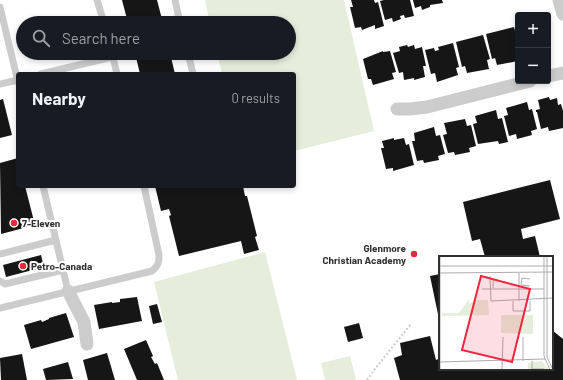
<!DOCTYPE html>
<meta charset="utf-8">
<style>
:root{--surface:#171b24;--page:#242831;--text:#f1f3f6;--muted:#9ea1a6;--line:#363941}
body{margin:0;font-family:Barlow,sans-serif;background:var(--page);color:var(--text)}
.controls{position:absolute;right:12px;top:12px;display:grid;overflow:hidden;border-radius:4px;box-shadow:0 2px 6px #0003}
.controls button{width:36px;height:36px;display:grid;place-items:center;padding:0;border:0;border-bottom:1px solid var(--line);background:var(--surface);color:var(--text);font:20px sans-serif}
.list{margin:0;padding:0;list-style:none}
h2{display:flex;justify-content:space-between;align-items:center;height:52px;margin:0;padding:0 16px;font-size:17px}
h2 small{font-size:13px;font-weight:400;color:var(--muted)}
.icon{flex:none;width:22px;height:22px;fill:none;stroke:currentColor;stroke-width:2;stroke-linecap:round;stroke-linejoin:round}
.map{position:relative;flex:none;width:563px;height:380px;overflow:hidden}
.search{position:absolute;background:var(--surface);box-shadow:0 2px 6px #0003;left:16px;top:16px;width:280px;height:44px;display:flex;align-items:center;gap:10px;box-sizing:border-box;padding:0 14px;border-radius:22px;color:var(--muted);font-size:15px}
.panel{position:absolute;background:var(--surface);box-shadow:0 2px 6px #0003;left:16px;top:72px;width:280px;height:116px;border-radius:4px}
.map>svg:first-child{display:block}
</style>
<div class="map">
<svg width="563" height="380" viewBox="0 0 563 380">
<rect width="100%" height="100%" fill="#fff"/>
<!-- green -->
<g fill="#e6eddb">
<polygon points="205,0 344,0 374,131 294,151 294,74 222,74 217,53 289,53 289,23 210,23"/>
<polygon points="265,252 297,380 178,380 154,282"/>
<polygon points="350,356 356,380 325,380 321,363"/>
</g>
<!-- building -->
<g fill="#161616">
<polygon points="122,0 157,0 163,23 128,23"/>
<polygon points="351,0 374,0 375,3 378,2 384,26 375,29 375,25 362,30 361,27 355,28 350,7 353,7"/>
<polygon points="384,0 410,0 414,16 405,18 404,15 400,16 401,19 393,22 392,18 385,20 380,1"/>
<polygon points="413,0 442,0 443,3 430,5 430,7 422,10 421,6 415,8"/>
<polygon points="514,27 518,42 518,52 517,52 518,61 497,65 495,58 492,59 486,34"/>
<polygon points="483,35 490,59 487,60 489,69 467,73 465,66 462,67 456,42"/>
<polygon points="453,43 459,67 456,68 458,75 437,82 435,73 431,74 425,50 434,48 435,51 439,50 438,47"/>
<polygon points="407,45 408,47 414,45 415,49 422,47 426,66 423,66 425,77 414,80 414,78 404,80 403,72 399,73 393,53 400,51 399,47"/>
<polygon points="383,51 383,52 390,51 396,72 392,73 394,79 373,85 371,79 368,79 363,59"/>
<polygon points="135,53 170,53 175,74 140,74"/>
<polygon points="549,97 550,100 557,98 558,105 561,104 563,111 563,128 549,131 548,127 541,129 537,112 536,112 536,110 540,109 538,100"/>
<polygon points="3,99 12,135 0,138 0,100"/>
<polygon points="527,102 529,110 532,109 537,129 531,131 532,135 517,139 516,134 509,136 504,116 508,115 506,108"/>
<polygon points="496,110 498,119 502,118 508,142 499,144 498,141 478,144 473,124 477,123 475,116"/>
<polygon points="465,119 467,126 471,125 476,146 469,148 470,152 455,155 454,152 448,153 443,135 447,134 444,123"/>
<polygon points="434,127 436,136 440,135 445,154 438,156 439,160 424,163 423,160 417,161 412,141 415,141 414,133"/>
<polygon points="394,138 394,140 404,138 406,145 409,144 414,165 393,171 393,168 386,169 381,148 384,148 382,141"/>
<polygon points="18,158 18,186 25,186 35,225 1,234 0,163"/>
<polygon points="550,180 560,219 521,229 523,239 535,236 540,257 485,257 480,239 472,241 463,202"/>
<polygon points="155,186 243,186 245,196 247,196 257,236 255,237 259,250 244,254 241,241 179,256 169,216 171,215 169,209 161,211"/>
<polygon points="41,255 44,267 6,277 3,265"/>
<polygon points="440,274 440,319 439,319 430,276"/>
<polygon points="137,297 142,321 99,329 94,305 112,302 112,303 120,302 120,299"/>
<polygon points="157,304 162,322 153,324 149,306"/>
<polygon points="66,313 74,337 31,349 24,325 41,320 42,322 49,319 49,318"/>
<polygon points="359,323 363,338 348,342 344,327"/>
<polygon points="552,330 563,339 563,380 400,380 394,358 402,355 400,343 430,336 436,360 440,358 440,369 552,369"/>
<polygon points="146,340 153,356 151,357 155,364 157,363 164,380 137,380 124,349"/>
<polygon points="107,353 115,380 88,380 83,360"/>
<polygon points="22,354 27,380 1,380 0,358"/>
<polygon points="68,362 73,379 46,380 43,369"/>
</g>
<g fill="none" stroke-linecap="round" stroke-linejoin="round">
<!-- path -->
<polyline stroke="#ccc" stroke-width="2" stroke-dasharray="2 2" stroke-linecap="butt" points="367,380 374,370 411,324"/>
<!-- lane -->
<g stroke="#ccc" stroke-width="7">
<polyline points="97,0 104,23"/>
<polyline points="175,0 180,23"/>
<polyline points="0,7 18,82"/>
<polyline points="112,53 117,74"/>
<polyline points="188,53 193,74"/>
<polyline points="41,74 112,57"/>
<polyline points="0,84 18,80"/>
<polyline points="43,186 68,291"/>
<polyline points="0,254 56,240"/>
<polyline points="0,281 5,284 63,270"/>
<path d="M 0,308 L 152,271 C 158,266 159,263 159,255 L 144,186"/>
</g>
<!-- street -->
<g stroke="#ccc" stroke-width="13">
<polyline points="559,0 563,14"/>
<polyline points="548,76 563,73"/>
<polyline points="397,109 410,109 427,107 530,81"/>
<polyline points="68,291 84,322 87,344"/>
</g>
</g>
<!-- markers -->
<g fill="#f02641" stroke="#fff" stroke-width="1.5">
<circle cx="14" cy="223" r="4"/>
<circle cx="414" cy="254" r="4"/>
<circle cx="23" cy="266" r="4"/>
</g>
<g text-anchor="middle" stroke-width="4" stroke-linejoin="round" paint-order="stroke">
<!-- poi labels -->
<g font-size="10" font-weight="bold" fill="#2f2f2f" stroke="#fff" text-anchor="start">
<text x="22" y="227">7-Eleven</text>
<text x="406" y="252" text-anchor="end">Glenmore<tspan x="406" dy="12">Christian Academy</tspan></text>
<text x="31" y="270">Petro-Canada</text>
</g>
</g>
<!-- overview -->
<g transform="translate(439 256)">
<rect width="114" height="114" fill="#fff"/>
<path d="M 30,43 L 30,48 L 36,44 L 49,44 L 50,59 L 3,60 L 3,57 L 20,57 ZM 62,59 L 94,59 L 94,78 L 62,77 ZM 103,105 L 110,114 L 89,114 L 89,107 Z" fill="#e6eddb"/>
<path fill="none" stroke="#acacac" stroke-width="1" d="M 105,0 L 105,100 L 111,114M 108,0 L 108,101 L 114,114M 0,10 L 114,10M 0,17 L 114,16M 51,20 L 52,45 L 114,42M 91,30 L 82,29 L 83,22 L 91,23M 54,32 L 54,24 L 58,23M 43,33 L 105,33M 74,45 L 74,55 L 91,55 L 91,45M 80,45 L 80,17M 84,81 L 84,105M 93,105 L 93,113 L 105,113M 0,106 L 106,103M 1,114 L 1,0M 63,114 L 64,81"/>
<path fill="#f02641" fill-opacity="0.15" stroke="#f02641" stroke-width="2" d="M 42,20 L 91,33 L 73,106 L 23,94 Z"/>
<rect width="114" height="114" fill="none" stroke="#2f2f2f" stroke-width="2"/>
</g>
</svg>
<div class="controls">
<button>+</button>
<button>−</button>
</div>
<div class="search"><svg class="icon" aria-label="search" viewBox="0 0 24 24"><circle cx="10" cy="10" r="6"/><path d="M15 15l6 6"/></svg>Search here</div>
<section class="panel">
<h2>Nearby<small>0 results</small></h2>
<ul class="list">
</ul>
</section>
</div>
